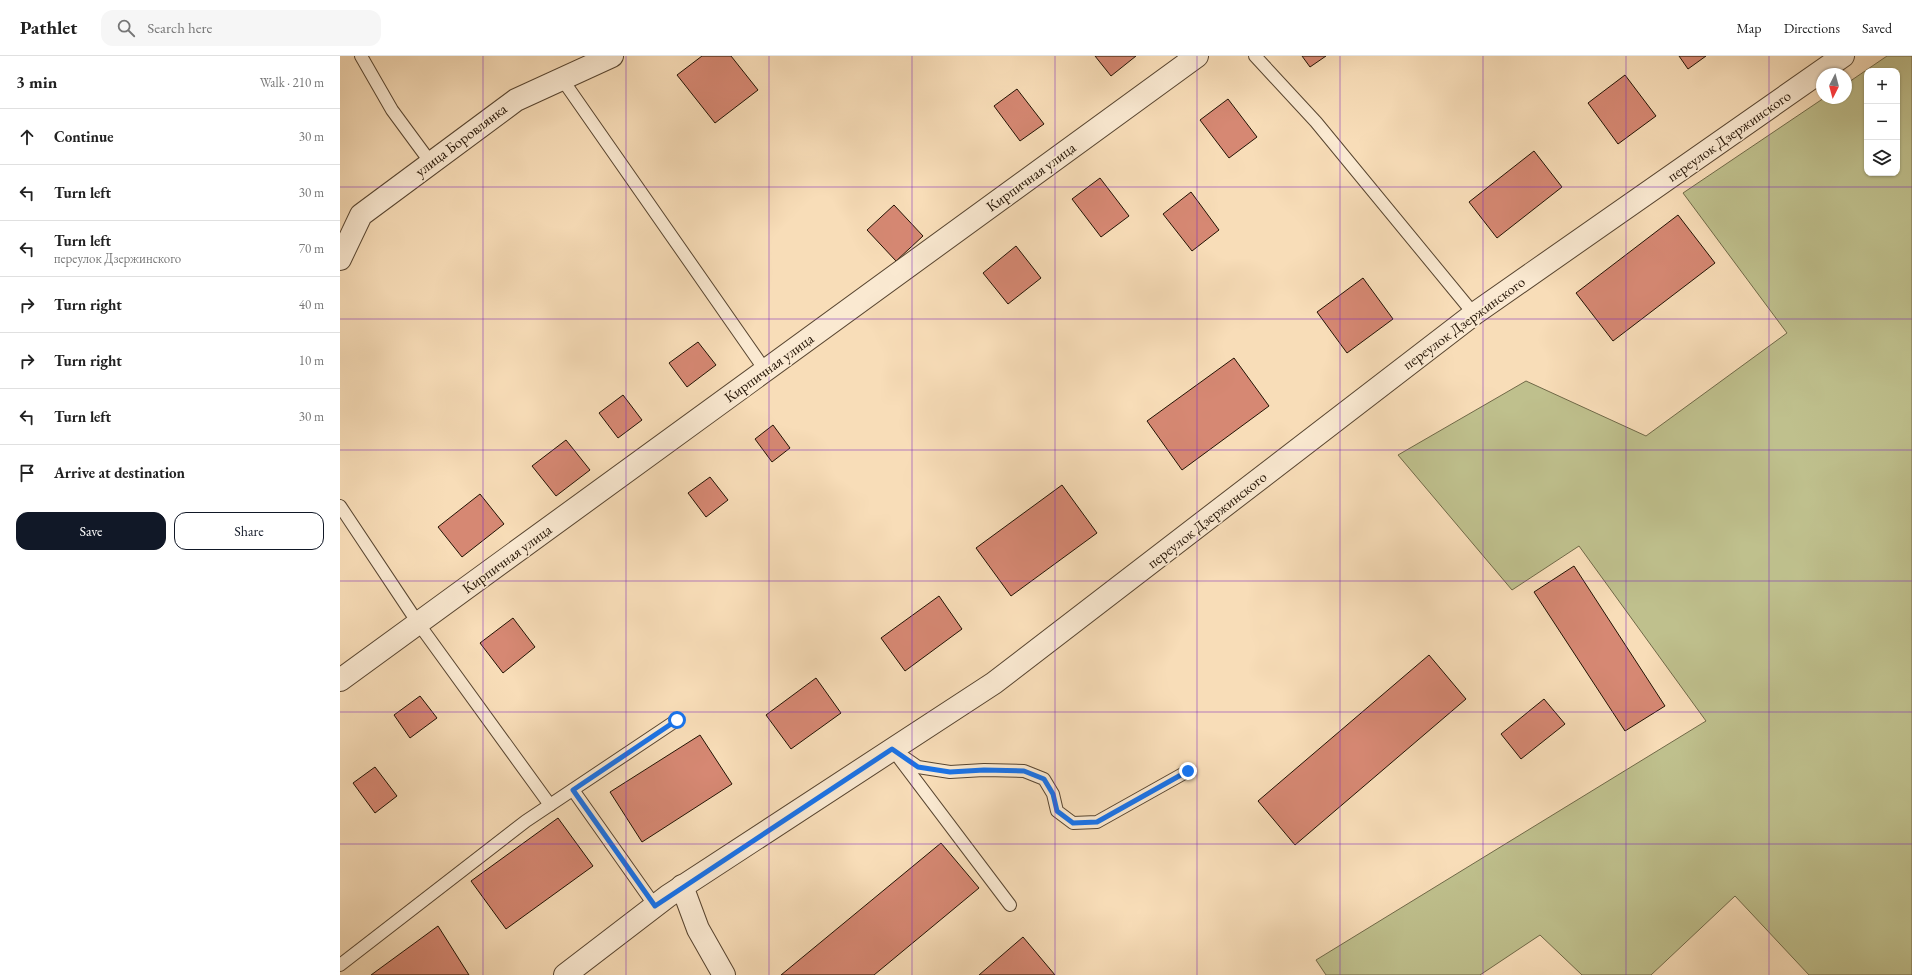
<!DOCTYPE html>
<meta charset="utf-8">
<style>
:root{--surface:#fff;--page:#f6f6f6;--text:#222;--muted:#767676;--line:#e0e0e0;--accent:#111827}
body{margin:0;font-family:"EB Garamond",serif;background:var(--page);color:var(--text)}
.controls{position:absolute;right:12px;top:12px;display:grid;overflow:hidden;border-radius:8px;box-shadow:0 1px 3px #0004}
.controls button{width:36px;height:36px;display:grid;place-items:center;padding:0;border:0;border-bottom:1px solid var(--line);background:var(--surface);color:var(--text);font:20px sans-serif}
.compass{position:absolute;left:1476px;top:12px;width:36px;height:36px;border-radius:50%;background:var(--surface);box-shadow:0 1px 3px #0004;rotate:186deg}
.stop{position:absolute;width:12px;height:12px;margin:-9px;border:3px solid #1a73e8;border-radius:50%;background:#fff}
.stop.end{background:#1a73e8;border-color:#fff;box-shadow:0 1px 4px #0008}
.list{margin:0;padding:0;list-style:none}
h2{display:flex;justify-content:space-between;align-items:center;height:52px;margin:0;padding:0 16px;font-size:17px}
h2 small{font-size:13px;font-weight:400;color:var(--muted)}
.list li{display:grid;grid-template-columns:26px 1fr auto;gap:12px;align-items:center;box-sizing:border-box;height:56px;padding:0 16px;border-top:1px solid var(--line)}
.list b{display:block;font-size:15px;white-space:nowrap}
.list p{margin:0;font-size:13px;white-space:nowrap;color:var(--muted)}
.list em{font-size:13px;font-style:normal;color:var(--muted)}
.actions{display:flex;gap:8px;padding:12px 16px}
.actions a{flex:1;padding:9px 0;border:1px solid var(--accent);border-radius:12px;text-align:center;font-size:14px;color:var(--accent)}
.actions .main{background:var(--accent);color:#fff}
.icon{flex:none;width:22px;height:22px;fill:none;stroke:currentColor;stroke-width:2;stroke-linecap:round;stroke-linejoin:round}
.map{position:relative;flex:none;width:1572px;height:919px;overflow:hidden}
header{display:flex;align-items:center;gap:24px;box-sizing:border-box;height:56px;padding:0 20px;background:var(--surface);border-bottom:1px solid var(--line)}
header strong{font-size:19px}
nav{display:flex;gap:22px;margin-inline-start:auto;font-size:14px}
.search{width:280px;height:36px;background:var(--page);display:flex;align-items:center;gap:10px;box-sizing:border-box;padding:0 14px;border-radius:12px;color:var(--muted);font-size:15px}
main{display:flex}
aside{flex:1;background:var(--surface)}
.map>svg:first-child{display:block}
</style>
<header>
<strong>Pathlet</strong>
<div class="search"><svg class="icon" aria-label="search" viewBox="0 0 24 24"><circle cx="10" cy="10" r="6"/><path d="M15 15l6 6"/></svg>Search here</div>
<nav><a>Map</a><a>Directions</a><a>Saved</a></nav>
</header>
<main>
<aside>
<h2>3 min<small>Walk · 210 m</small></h2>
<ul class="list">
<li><svg class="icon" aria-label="ahead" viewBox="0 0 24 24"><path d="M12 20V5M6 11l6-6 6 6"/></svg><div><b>Continue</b></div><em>30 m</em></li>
<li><svg class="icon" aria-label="left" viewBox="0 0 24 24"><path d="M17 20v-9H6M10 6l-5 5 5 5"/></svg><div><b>Turn left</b></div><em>30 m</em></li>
<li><svg class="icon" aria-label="left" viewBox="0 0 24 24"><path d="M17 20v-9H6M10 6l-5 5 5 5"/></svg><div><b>Turn left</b><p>переулок Дзержинского</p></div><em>70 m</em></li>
<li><svg class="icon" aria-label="right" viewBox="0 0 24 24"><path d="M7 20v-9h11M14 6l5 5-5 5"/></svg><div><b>Turn right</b></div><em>40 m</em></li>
<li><svg class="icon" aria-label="right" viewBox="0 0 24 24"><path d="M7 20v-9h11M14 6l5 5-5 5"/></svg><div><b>Turn right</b></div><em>10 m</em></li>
<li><svg class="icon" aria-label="left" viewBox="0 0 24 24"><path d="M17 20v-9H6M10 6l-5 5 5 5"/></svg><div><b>Turn left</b></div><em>30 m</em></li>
<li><svg class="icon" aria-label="arrive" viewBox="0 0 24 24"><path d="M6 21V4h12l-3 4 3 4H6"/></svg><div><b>Arrive at destination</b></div></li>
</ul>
<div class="actions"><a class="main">Save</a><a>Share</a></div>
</aside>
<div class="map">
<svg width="1572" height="919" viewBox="0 0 1572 919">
<rect width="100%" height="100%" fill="#f8ddb8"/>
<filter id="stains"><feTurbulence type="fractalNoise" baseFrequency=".005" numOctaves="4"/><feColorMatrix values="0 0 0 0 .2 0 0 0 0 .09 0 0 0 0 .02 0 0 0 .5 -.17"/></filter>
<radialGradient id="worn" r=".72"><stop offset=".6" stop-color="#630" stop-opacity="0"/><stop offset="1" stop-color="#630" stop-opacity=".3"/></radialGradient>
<!-- green -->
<path fill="#bfc08d" stroke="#706948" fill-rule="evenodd" d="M 1547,0 L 1572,0 L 1572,919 L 1469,919 L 1395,840 L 1311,919 L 1242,919 L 1200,879 L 1140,919 L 986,919 L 976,904 L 1366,665 L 1239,490 L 1172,534 L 1058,399 L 1186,325 L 1306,380 L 1447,277 L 1343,137 L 1484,42 L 1506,42 L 1506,28 ZM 1527,15 L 1557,15 L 1557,117 L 1527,117 Z"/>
<!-- building -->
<g fill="#d68873" stroke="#221203">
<polygon points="362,0 391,0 418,34 375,67 337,19"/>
<polygon points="755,0 796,0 771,20"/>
<polygon points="962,0 986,0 970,11"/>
<polygon points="1339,0 1366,0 1348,13"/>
<polygon points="1285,19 1316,60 1278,88 1248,47"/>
<polygon points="677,33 704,68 680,85 654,50"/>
<polygon points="888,43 917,81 889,102 860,64"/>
<polygon points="1194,95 1222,131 1157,182 1129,146"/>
<polygon points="760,122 789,160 761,181 732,143"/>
<polygon points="851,136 879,174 852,195 823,158"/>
<polygon points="554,149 583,180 556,205 527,174"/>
<polygon points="1338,159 1375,207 1273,285 1236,237"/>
<polygon points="676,190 701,222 668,248 643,217"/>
<polygon points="1023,222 1053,263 1007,297 977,256"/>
<polygon points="358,286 376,309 347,331 329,307"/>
<polygon points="894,302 929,350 842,414 807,365"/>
<polygon points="283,339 302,364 278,382 259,357"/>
<polygon points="433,369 450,392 432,406 415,383"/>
<polygon points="226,384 250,414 216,440 192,410"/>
<polygon points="370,421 388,444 366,461 348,437"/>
<polygon points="722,429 757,477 671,540 636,492"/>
<polygon points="140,438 164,468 122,501 98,471"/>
<polygon points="1234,510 1325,650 1285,675 1194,536"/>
<polygon points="599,540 622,573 565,615 541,582"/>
<polygon points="173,562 195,591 163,617 140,587"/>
<polygon points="1089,599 1126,643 955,789 918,745"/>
<polygon points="476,622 501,657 451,693 426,659"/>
<polygon points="80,640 97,662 70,682 54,659"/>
<polygon points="1204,643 1225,668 1181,703 1161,678"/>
<polygon points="360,679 392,728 302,786 270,736"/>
<polygon points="35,711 57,740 35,757 13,727"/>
<polygon points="218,762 253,810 166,873 131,825"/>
<polygon points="601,787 639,832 534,919 441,919"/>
<polygon points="98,870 129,919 31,919"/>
<polygon points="683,881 715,919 639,919"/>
</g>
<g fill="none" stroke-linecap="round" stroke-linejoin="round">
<defs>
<g id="service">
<polyline points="21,0 52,54 91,107"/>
<polyline points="915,0 976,66 1134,258"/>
<polyline points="222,23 425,314"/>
<polyline points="0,450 78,567 210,749"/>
<polyline points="552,693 578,711 610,716 644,714 684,715 704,723 713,738 717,755 733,767 757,766 848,715"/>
<polyline points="559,702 670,849"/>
<polyline points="233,734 315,850"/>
<polyline points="0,909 186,765 337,664"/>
</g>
<g id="minor">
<polyline points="0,203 21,159 176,44 272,0"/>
<polyline points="0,624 857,0"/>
<polyline points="342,830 358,873 384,919"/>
<polyline points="225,919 328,840 654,627 1134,258 1503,0"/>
</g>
</defs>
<!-- service casing -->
<use href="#service" stroke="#584530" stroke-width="14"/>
<!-- minor casing -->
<use href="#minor" stroke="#584530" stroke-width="24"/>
<!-- service -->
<use href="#service" stroke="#fae9d1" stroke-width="12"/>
<!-- minor -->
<use href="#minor" stroke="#fae9d1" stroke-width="22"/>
</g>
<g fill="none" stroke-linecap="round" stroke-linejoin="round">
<!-- route -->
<polyline stroke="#1a73e8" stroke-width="5" points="337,664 233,734 315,850 552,693 578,711 610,716 644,714 684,715 704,723 713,738 717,755 733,767 757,766 848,715"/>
</g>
<!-- grid -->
<path fill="none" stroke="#7b2cbf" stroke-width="1" stroke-opacity="0.55" d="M 143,0 L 143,919M 286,0 L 286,919M 429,0 L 429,919M 572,0 L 572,919M 715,0 L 715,919M 857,0 L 857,919M 1000,0 L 1000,919M 1143,0 L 1143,919M 1286,0 L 1286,919M 1429,0 L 1429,919M 0,131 L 1572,131M 0,263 L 1572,263M 0,394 L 1572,394M 0,525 L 1572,525M 0,656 L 1572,656M 0,788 L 1572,788"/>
<g text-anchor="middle" stroke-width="3.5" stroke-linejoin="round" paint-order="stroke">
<!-- street labels -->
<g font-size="15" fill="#221203" stroke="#fae9d1">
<text transform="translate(1389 80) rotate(-35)" y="5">переулок Дзержинского</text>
<text transform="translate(121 84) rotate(-37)" y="5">улица Боровлянка</text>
<text transform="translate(691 121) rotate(-36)" y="5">Кирпичная улица</text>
<text transform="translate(1124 267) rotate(-36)" y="5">переулок Дзержинского</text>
<text transform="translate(429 312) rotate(-36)" y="5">Кирпичная улица</text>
<text transform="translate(867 464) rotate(-38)" y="5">переулок Дзержинского</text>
<text transform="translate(167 503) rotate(-36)" y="5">Кирпичная улица</text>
</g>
</g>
<rect width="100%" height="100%" filter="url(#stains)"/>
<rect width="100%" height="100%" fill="url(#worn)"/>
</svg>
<div class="controls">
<button>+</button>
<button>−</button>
<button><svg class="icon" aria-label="layers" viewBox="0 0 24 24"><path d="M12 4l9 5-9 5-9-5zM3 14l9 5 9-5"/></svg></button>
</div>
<svg class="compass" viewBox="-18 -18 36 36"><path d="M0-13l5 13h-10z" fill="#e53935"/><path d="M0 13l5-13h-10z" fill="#767676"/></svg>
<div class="stop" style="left:337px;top:664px"></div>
<div class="stop end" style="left:848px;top:715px"></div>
</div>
</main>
